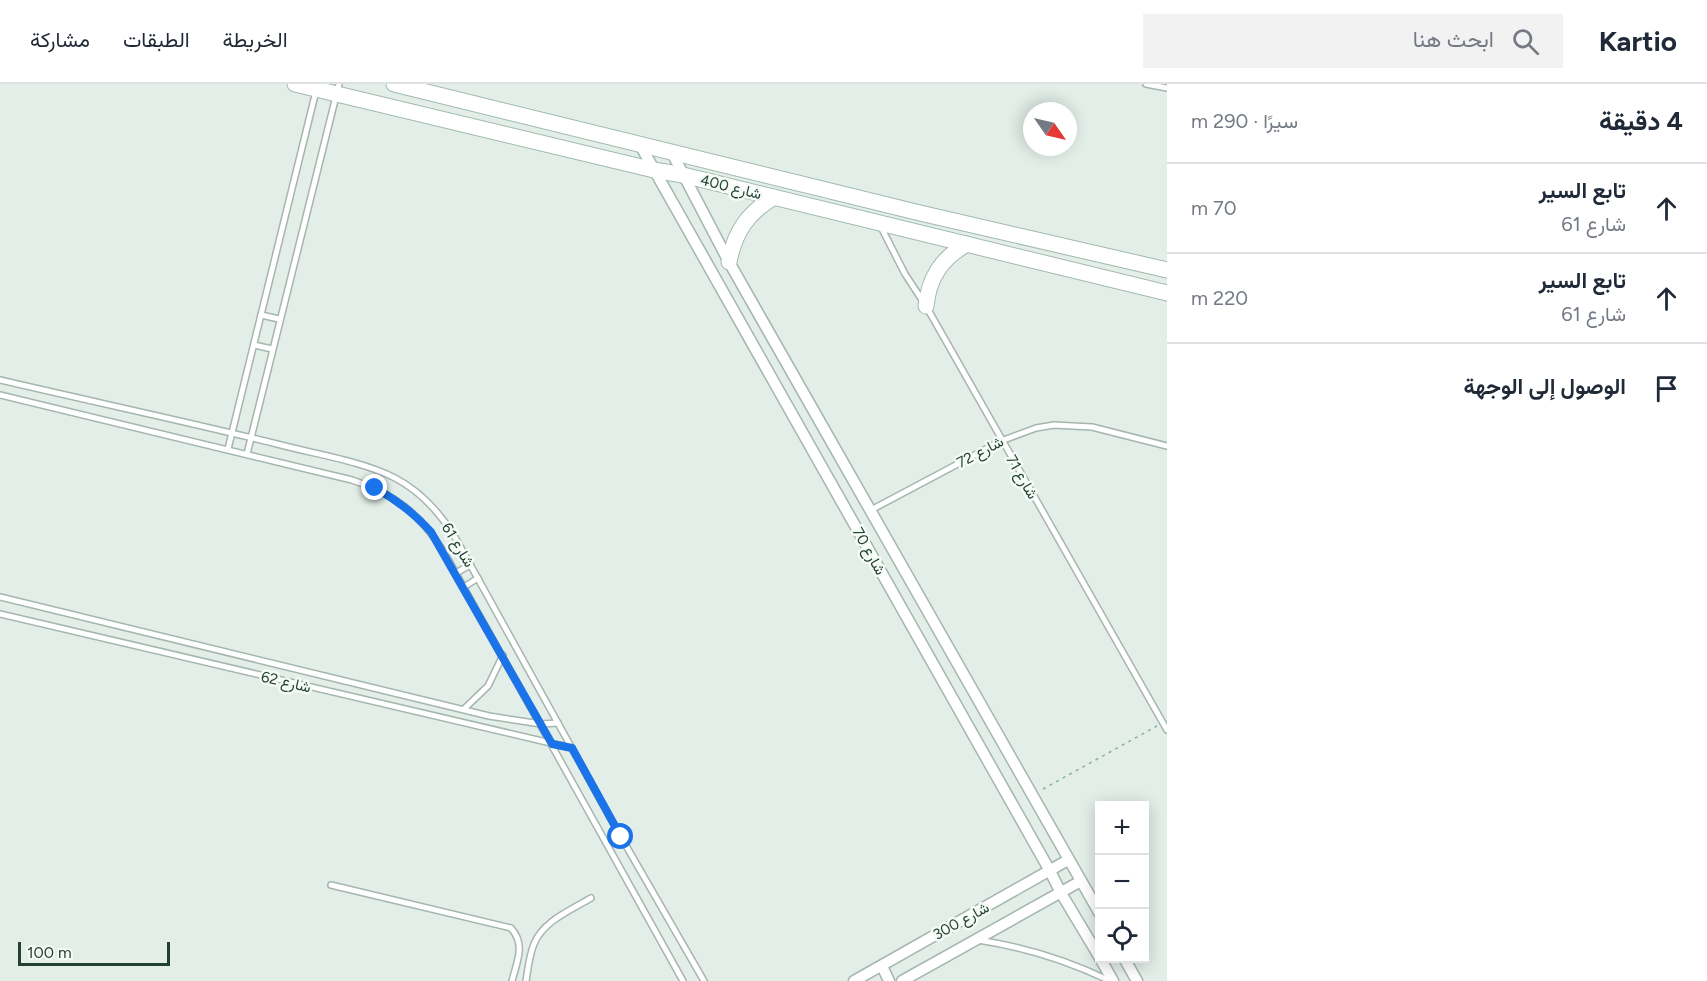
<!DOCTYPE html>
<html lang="ar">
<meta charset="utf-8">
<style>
:root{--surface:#fff;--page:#f2f2f3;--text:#1f2937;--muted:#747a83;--line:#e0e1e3}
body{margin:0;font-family:Figtree,Vazirmatn,sans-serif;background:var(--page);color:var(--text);direction:rtl}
.controls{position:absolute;right:18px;bottom:18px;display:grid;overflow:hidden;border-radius:0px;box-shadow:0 3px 15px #0003}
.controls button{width:54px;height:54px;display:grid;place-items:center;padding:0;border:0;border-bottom:2px solid var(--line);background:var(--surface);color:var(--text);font:30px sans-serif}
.compass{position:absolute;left:1023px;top:18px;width:54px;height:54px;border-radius:50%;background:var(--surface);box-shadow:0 3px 15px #0003;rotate:124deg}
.scale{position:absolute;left:18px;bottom:15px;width:152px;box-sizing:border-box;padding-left:6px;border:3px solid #224034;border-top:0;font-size:16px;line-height:21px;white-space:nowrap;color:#224034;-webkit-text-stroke:4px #f4faf6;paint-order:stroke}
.stop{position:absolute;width:18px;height:18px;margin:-14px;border:4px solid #1a73e8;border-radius:50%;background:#fff}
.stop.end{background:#1a73e8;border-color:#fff;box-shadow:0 2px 6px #0008}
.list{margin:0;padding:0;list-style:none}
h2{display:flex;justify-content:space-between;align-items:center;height:78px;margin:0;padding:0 24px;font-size:26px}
h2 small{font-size:20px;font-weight:400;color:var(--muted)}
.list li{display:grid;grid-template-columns:39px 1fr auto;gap:18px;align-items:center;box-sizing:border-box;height:90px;padding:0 24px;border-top:2px solid var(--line)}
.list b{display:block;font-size:22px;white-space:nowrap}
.list p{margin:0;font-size:20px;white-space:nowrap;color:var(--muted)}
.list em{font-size:20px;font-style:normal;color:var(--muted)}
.icon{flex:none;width:33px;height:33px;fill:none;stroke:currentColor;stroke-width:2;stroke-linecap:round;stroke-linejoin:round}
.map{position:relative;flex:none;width:1167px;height:897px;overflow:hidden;direction:ltr}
header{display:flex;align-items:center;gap:36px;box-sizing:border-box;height:84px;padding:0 30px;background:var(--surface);border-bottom:2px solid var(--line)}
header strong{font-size:28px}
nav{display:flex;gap:33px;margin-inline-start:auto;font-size:21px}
.search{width:420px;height:54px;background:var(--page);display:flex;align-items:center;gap:15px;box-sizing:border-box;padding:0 21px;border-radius:0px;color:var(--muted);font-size:22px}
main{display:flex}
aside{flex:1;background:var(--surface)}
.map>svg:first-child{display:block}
</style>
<header>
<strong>Kartio</strong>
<div class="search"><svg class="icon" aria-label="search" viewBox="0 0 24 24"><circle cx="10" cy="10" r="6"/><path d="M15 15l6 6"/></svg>ابحث هنا</div>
<nav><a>الخريطة</a><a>الطبقات</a><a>مشاركة</a></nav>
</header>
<main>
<aside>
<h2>4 دقيقة<small>سيرًا · 290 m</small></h2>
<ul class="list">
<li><svg class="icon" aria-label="ahead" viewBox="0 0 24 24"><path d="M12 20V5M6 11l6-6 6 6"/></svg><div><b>تابع السير</b><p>شارع 61</p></div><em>70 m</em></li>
<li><svg class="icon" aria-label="ahead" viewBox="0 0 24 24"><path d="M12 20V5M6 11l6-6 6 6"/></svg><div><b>تابع السير</b><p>شارع 61</p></div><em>220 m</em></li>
<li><svg class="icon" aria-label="arrive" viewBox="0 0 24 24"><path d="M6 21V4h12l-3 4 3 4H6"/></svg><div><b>الوصول إلى الوجهة</b></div></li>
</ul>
</aside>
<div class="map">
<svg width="1167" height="897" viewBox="0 0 1167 897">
<rect width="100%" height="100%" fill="#e3eee8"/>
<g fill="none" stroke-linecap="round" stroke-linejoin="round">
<defs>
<g id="lane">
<polyline points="1146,0 1167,4"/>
<polyline points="881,143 905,190 926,222 1167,646"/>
<polyline points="261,231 279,235"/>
<polyline points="254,261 272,265"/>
<path d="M 0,296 C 94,318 188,338 281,361 C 319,371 361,377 395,394 C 422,408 441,430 456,455 L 621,753 L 704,897"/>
<path d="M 0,311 L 352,396 C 395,410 419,429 444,468 L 683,897"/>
<polyline points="228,365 316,7"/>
<polyline points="247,370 339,0"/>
<polyline points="871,426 1001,357 1036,344 1054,341 1092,343 1167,362"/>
<polyline points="456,489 470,481"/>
<polyline points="464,503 478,494"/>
<polyline points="0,513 489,632 541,640 558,639"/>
<polyline points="0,530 572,664"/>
<polyline points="464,625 488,602 503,571"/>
<path d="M 331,801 L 511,844 C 526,861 517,877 512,897"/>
<path d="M 978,856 C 1024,863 1067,876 1110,897"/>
<path d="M 526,897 C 528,885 529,872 534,860 C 543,837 571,826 591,814"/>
</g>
<g id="street">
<polyline points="639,59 1050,787 1061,809 1100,874"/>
<polyline points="671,67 729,178 1100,830"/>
<polyline points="1100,874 1113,897"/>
<polyline points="1124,874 1137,897"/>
<polyline points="882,882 889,897"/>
<polyline points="854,897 1068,776"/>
<polyline points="902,897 1081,797"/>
</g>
<g id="secondary">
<polyline points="295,0 654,86 683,91 1167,209"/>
<polyline points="394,0 920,129 1167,186"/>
<path d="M 729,178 C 735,147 748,129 774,113"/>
<path d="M 926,222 C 929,193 942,174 967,160"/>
</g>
</defs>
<!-- lane casing -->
<use href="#lane" stroke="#a5b6ae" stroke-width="8"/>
<!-- street casing -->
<use href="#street" stroke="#a5b6ae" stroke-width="13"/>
<!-- secondary casing -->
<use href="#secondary" stroke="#a1baae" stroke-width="17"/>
<!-- path -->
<polyline stroke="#82b39e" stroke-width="1.5" stroke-dasharray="3 4.5" stroke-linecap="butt" points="1043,705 1157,642"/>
<!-- lane -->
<use href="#lane" stroke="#fff" stroke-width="5"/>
<!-- street -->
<use href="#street" stroke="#fff" stroke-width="10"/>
<!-- secondary -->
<use href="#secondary" stroke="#fff" stroke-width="15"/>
</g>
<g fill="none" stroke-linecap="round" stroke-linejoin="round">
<!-- route -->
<path stroke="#1a73e8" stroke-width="8" d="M 375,404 C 397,416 414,429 431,448 L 552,660 L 572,664 L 621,753"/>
</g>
<g text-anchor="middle" stroke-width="5" stroke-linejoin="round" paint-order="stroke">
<!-- street labels -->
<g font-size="15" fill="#224034" stroke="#f4faf6">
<text transform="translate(731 103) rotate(14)" y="5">شارع 400</text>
<text transform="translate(980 368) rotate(-28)" y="5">شارع 72</text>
<text transform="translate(1022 393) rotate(60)" y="5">شارع 71</text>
<text transform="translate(458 461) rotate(59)" y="5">شارع 61</text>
<text transform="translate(869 467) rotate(61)" y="5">شارع 70</text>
<text transform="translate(286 598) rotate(13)" y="5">شارع 62</text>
<text transform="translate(961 837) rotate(-29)" y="5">شارع 300</text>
</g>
</g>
</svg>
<div class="controls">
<button>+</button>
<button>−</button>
<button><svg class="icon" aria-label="locate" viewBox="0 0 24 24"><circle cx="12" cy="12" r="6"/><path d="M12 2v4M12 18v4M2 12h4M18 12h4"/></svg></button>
</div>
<svg class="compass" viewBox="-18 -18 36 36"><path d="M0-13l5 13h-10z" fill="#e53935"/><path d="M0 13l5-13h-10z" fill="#747a83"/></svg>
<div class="scale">100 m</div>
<div class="stop" style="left:621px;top:753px"></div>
<div class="stop end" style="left:375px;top:404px"></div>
</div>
</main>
